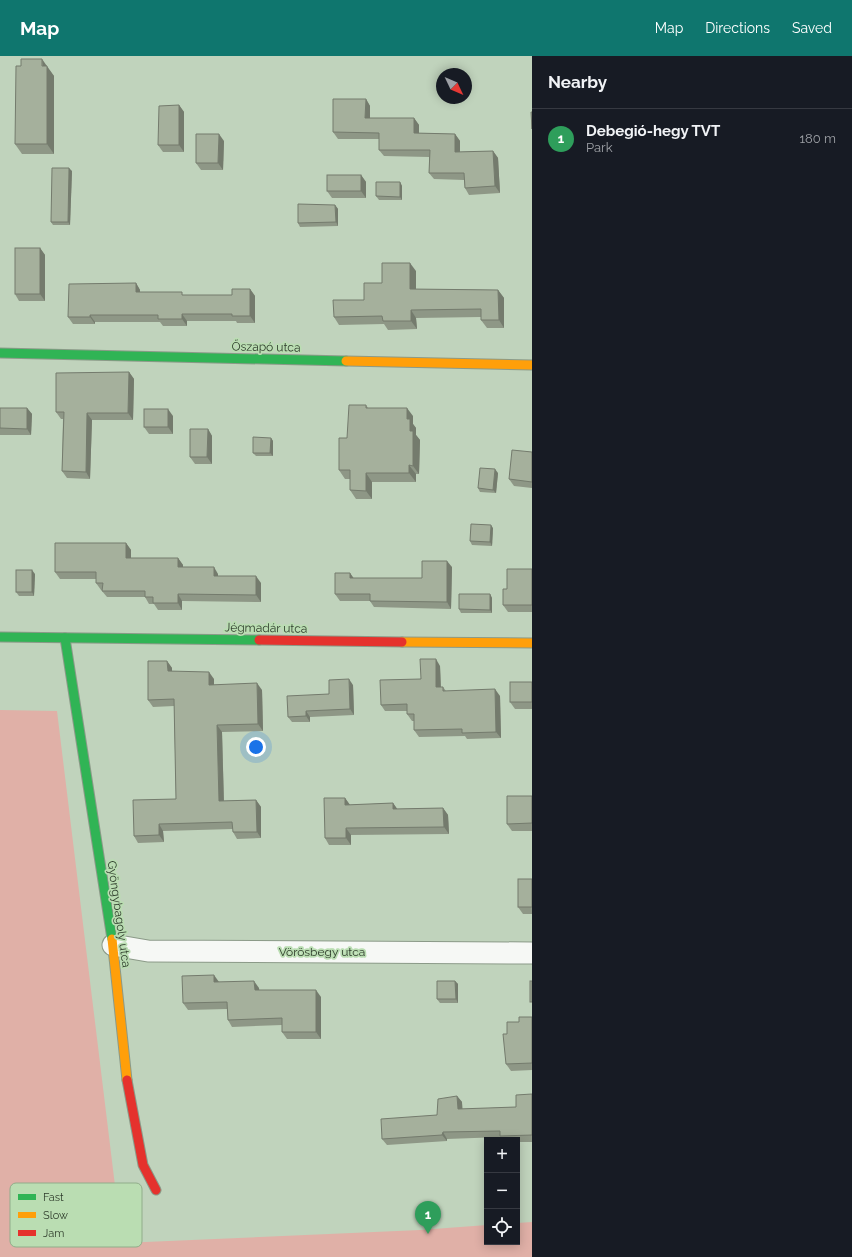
<!DOCTYPE html>
<meta charset="utf-8">
<style>
:root{--surface:#171b24;--page:#20242c;--text:#f1f3f6;--muted:#9ea1a6;--line:#363941;--accent:#0f766e}
body{margin:0;font-family:Raleway,sans-serif;background:var(--page);color:var(--text)}
.controls{position:absolute;right:12px;bottom:12px;display:grid;overflow:hidden;border-radius:0px;box-shadow:0 2px 10px #0003}
.controls button{width:36px;height:36px;display:grid;place-items:center;padding:0;border:0;border-bottom:1px solid var(--line);background:var(--surface);color:var(--text);font:20px sans-serif}
.compass{position:absolute;left:436px;top:12px;width:36px;height:36px;border-radius:50%;background:var(--surface);box-shadow:0 2px 10px #0003;rotate:134deg}
.you{position:absolute;left:256px;top:691px;width:14px;height:14px;margin:-10px;border:3px solid #fff;border-radius:50%;background:#1a73e8;box-shadow:0 0 0 6px #1a73e833}
.badge{display:grid;place-items:center;width:26px;height:26px;border-radius:50%;background:var(--accent);color:#fff;font-size:13px;font-weight:700}
.pin{position:absolute;translate:-50% -33px;filter:drop-shadow(0 1px 2px #0008)}
.pin::after{content:'';position:absolute;top:21px;width:14px;height:12px;background:inherit;clip-path:polygon(0 0,100% 0,50% 100%)}
.list{margin:0;padding:0;list-style:none}
h2{display:flex;justify-content:space-between;align-items:center;height:52px;margin:0;padding:0 16px;font-size:17px}
h2 small{font-size:13px;font-weight:400;color:var(--muted)}
.list li{display:grid;grid-template-columns:26px 1fr auto;gap:12px;align-items:center;box-sizing:border-box;height:60px;padding:0 16px;border-top:1px solid var(--line)}
.list b{display:block;font-size:15px;white-space:nowrap}
.list p{margin:0;font-size:13px;white-space:nowrap;color:var(--muted)}
.list em{font-size:13px;font-style:normal;color:var(--muted)}
.icon{flex:none;width:22px;height:22px;fill:none;stroke:currentColor;stroke-width:2;stroke-linecap:round;stroke-linejoin:round}
.map{position:relative;flex:none;width:532px;height:1201px;overflow:hidden}
header{display:flex;align-items:center;gap:24px;box-sizing:border-box;height:56px;padding:0 20px;background:var(--accent);color:#fff}
header strong{font-size:19px}
nav{display:flex;gap:22px;margin-inline-start:auto;font-size:14px}
main{display:flex}
aside{flex:1;background:var(--surface)}
.map>svg:first-child{display:block}
</style>
<header>
<strong>Map</strong>
<nav><a>Map</a><a>Directions</a><a>Saved</a></nav>
</header>
<main>
<div class="map">
<svg width="532" height="1201" viewBox="0 0 532 1201">
<rect width="100%" height="100%" fill="#c0d3bc"/>
<!-- green -->
<polygon fill="#e0b0a7" points="0,654 57,655 122,1187 420,1174 487,1169 487,1186 517,1186 517,1167 532,1166 532,1201 0,1201"/>
<g fill="none" stroke-linecap="round" stroke-linejoin="round">
<defs>
<polyline id="street" points="113,889 148,895 532,897"/>
<g id="fast">
<polyline points="0,297 346,305"/>
<polyline points="0,581 259,584"/>
<polyline points="65,582 112,883"/>
</g>
<g id="slow">
<polyline points="346,305 532,309"/>
<polyline points="402,586 532,587"/>
<polyline points="112,883 127,1024"/>
</g>
<g id="jam">
<polyline points="259,584 402,586"/>
<polyline points="127,1024 143,1109 156,1134"/>
</g>
</defs>
<!-- street casing -->
<use href="#street" stroke="#8b9a88" stroke-width="23"/>
<!-- fast casing -->
<use href="#fast" stroke="#8b9a88" stroke-width="11"/>
<!-- slow casing -->
<use href="#slow" stroke="#8b9a88" stroke-width="11"/>
<!-- jam casing -->
<use href="#jam" stroke="#8b9a88" stroke-width="11"/>
<!-- street -->
<use href="#street" stroke="#f6f8f5" stroke-width="21"/>
<!-- fast -->
<use href="#fast" stroke="#30b455" stroke-width="9"/>
<!-- slow -->
<use href="#slow" stroke="#ff9f0a" stroke-width="9"/>
<!-- jam -->
<use href="#jam" stroke="#e5322d" stroke-width="9"/>
</g>
<!-- wall -->
<g fill="#8e9786">
<polygon points="46,10 54,20 54,98 22,98 15,88"/>
<polygon points="366,43 370,50 370,62 414,62 419,69 419,77 455,78 460,85 460,96 493,95 498,102 500,137 469,139 465,132 464,124 434,123 429,117 429,101 384,100 379,94 379,83 338,83 333,76"/>
<polygon points="179,49 184,56 184,96 163,96 158,89"/>
<polygon points="224,85 223,114 201,114 196,107"/>
<polygon points="72,115 70,169 53,169 51,166"/>
<polygon points="361,119 366,126 366,142 332,142 327,135"/>
<polygon points="400,126 402,130 402,144 379,144 376,140"/>
<polygon points="335,149 338,153 338,170 300,171 298,167"/>
<polygon points="40,192 45,199 45,245 19,245 15,238"/>
<polygon points="416,215 416,233 498,234 504,242 504,272 487,272 481,264 481,261 416,262 417,273 388,274 384,268 339,269 334,261 364,244 382,227"/>
<polygon points="136,227 140,234 140,236 184,239 232,239 250,233 255,240 255,267 237,267 236,265 187,265 187,270 163,270 160,266 95,266 95,268 73,268 68,261"/>
<polygon points="129,316 134,323 133,364 92,364 90,423 67,422 62,415 63,363 61,363 56,356"/>
<polygon points="366,349 368,352 413,360 413,368 416,372 416,379 420,384 419,418 416,418 416,426 372,426 372,443 356,443 350,434 350,423 345,423 339,414 347,382"/>
<polygon points="0,352 27,352 32,358 31,379 0,379"/>
<polygon points="173,360 173,378 149,378 144,371"/>
<polygon points="208,373 212,380 212,408 195,408 190,401"/>
<polygon points="271,382 273,385 273,400 256,400 253,397"/>
<polygon points="532,396 532,432 514,430 509,423"/>
<polygon points="498,417 496,437 480,436 478,432"/>
<polygon points="493,472 492,490 472,489 470,485"/>
<polygon points="126,487 131,494 131,502 178,502 183,509 183,511 218,518 218,520 261,527 261,546 182,545 182,554 158,554 154,548 149,548 145,541 107,541 102,535 102,534 101,534 96,527 96,523 60,523 55,516"/>
<polygon points="452,511 451,553 374,551 370,545 340,545 335,538 350,517 353,522 422,522"/>
<polygon points="532,513 532,556 508,556 503,549 507,533"/>
<polygon points="35,518 34,540 19,540 16,536"/>
<polygon points="490,538 492,542 492,557 461,557 459,553"/>
<polygon points="167,605 172,612 172,615 214,623 214,629 262,634 263,675 222,676 224,745 256,744 261,751 261,782 237,783 233,776 233,773 163,775 164,786 138,787 134,780 176,743 174,650 153,651 148,644"/>
<polygon points="440,610 441,631 443,631 446,635 500,640 501,682 467,683 465,680 419,681 414,674 414,665 412,665 407,658 407,655 385,655 381,649"/>
<polygon points="532,626 532,653 515,653 510,646"/>
<polygon points="353,629 354,659 310,661 310,666 292,666 288,661 329,638"/>
<polygon points="532,740 532,775 512,775 507,768"/>
<polygon points="345,742 350,749 393,747 397,753 443,752 448,759 449,778 351,779 351,789 329,789 325,782"/>
<polygon points="532,823 532,858 523,858 518,851"/>
<polygon points="455,925 458,928 458,947 440,947 437,943"/>
<polygon points="219,926 259,932 259,934 321,941 321,983 287,983 282,976 282,969 232,971 228,964 227,953 188,954 183,947"/>
<polygon points="532,961 532,1014 511,1015 506,1008 507,978"/>
<polygon points="532,1038 532,1086 517,1086 517,1084 503,1084 501,1081 447,1083 447,1085 387,1089 382,1083 437,1059 457,1040 462,1046 462,1053 516,1051"/>
</g>
<!-- shaded-wall -->
<g fill="#747b6d">
<polygon points="42,3 54,20 54,98 47,88"/>
<polygon points="366,43 370,50 370,69 365,62"/>
<polygon points="179,49 184,56 184,96 179,89"/>
<polygon points="414,62 419,69 419,84 414,77"/>
<polygon points="219,78 224,85 223,114 218,107"/>
<polygon points="455,78 460,85 460,103 455,96"/>
<polygon points="493,95 498,102 500,137 495,130"/>
<polygon points="69,112 72,115 70,169 68,166"/>
<polygon points="361,119 366,126 366,142 361,135"/>
<polygon points="400,126 402,130 402,144 400,141"/>
<polygon points="335,149 338,153 338,170 336,166"/>
<polygon points="40,192 45,199 45,245 40,238"/>
<polygon points="410,207 416,215 416,241 410,233"/>
<polygon points="136,227 140,234 140,243 136,236"/>
<polygon points="250,233 255,240 255,267 250,260"/>
<polygon points="498,234 504,242 504,272 499,264"/>
<polygon points="411,254 416,262 417,273 411,265"/>
<polygon points="182,258 187,265 187,270 182,263"/>
<polygon points="90,259 95,266 95,268 90,261"/>
<polygon points="129,316 134,323 133,364 128,357"/>
<polygon points="27,352 32,358 31,379 27,373"/>
<polygon points="407,352 413,360 413,368 416,372 416,379 420,384 419,418 413,410 407,363"/>
<polygon points="168,353 173,360 173,378 168,371"/>
<polygon points="87,357 92,364 90,423 86,416"/>
<polygon points="208,373 212,380 212,408 207,401"/>
<polygon points="271,382 273,385 273,400 270,397"/>
<polygon points="409,409 416,418 416,426 409,417"/>
<polygon points="495,413 498,417 496,437 493,434"/>
<polygon points="366,417 372,426 372,443 366,435"/>
<polygon points="491,469 493,472 492,490 490,486"/>
<polygon points="126,487 131,494 131,508 126,502"/>
<polygon points="178,502 183,509 183,518 178,511"/>
<polygon points="447,505 452,511 451,553 447,546"/>
<polygon points="214,511 218,518 218,527 214,520"/>
<polygon points="32,514 35,518 34,540 32,536"/>
<polygon points="350,517 355,524 350,522"/>
<polygon points="256,520 261,527 261,546 256,539"/>
<polygon points="178,538 182,545 182,554 178,547"/>
<polygon points="490,538 492,542 492,557 490,554"/>
<polygon points="436,603 440,610 441,638 436,631"/>
<polygon points="167,605 172,612 172,622 168,615"/>
<polygon points="209,616 214,623 214,636 209,629"/>
<polygon points="349,623 353,629 354,659 350,653"/>
<polygon points="257,627 262,634 263,675 258,668"/>
<polygon points="495,633 500,640 501,682 496,676"/>
<polygon points="306,655 310,661 310,666 306,660"/>
<polygon points="217,669 222,676 224,752 219,745"/>
<polygon points="345,742 350,749 345,749"/>
<polygon points="256,744 261,751 261,782 257,776"/>
<polygon points="393,747 398,754 393,753"/>
<polygon points="443,752 448,759 449,778 444,771"/>
<polygon points="159,768 163,775 164,786 159,779"/>
<polygon points="346,772 351,779 351,789 346,782"/>
<polygon points="214,919 219,926 214,926"/>
<polygon points="254,925 259,932 260,941 255,934"/>
<polygon points="455,925 458,928 458,947 456,943"/>
<polygon points="316,934 321,941 321,983 316,976"/>
<polygon points="457,1040 462,1046 463,1059 458,1053"/>
<polygon points="443,1076 447,1083 447,1085 442,1079"/>
</g>
<!-- building -->
<g fill="#a5b09c" stroke="#747b6d">
<polygon points="21,3 42,3 42,10 47,10 47,88 15,88 16,10 21,10"/>
<polygon points="333,43 366,43 365,62 414,62 414,77 455,78 455,96 493,95 495,130 465,132 464,117 429,117 430,94 379,94 379,77 333,76"/>
<polygon points="179,49 179,89 158,89 159,50"/>
<polygon points="531,56 532,56 532,73"/>
<polygon points="196,78 219,78 218,107 196,107"/>
<polygon points="52,112 69,112 68,166 51,166"/>
<rect x="327" y="119" width="34" height="16"/>
<polygon points="376,126 400,126 400,141 376,140"/>
<polygon points="298,148 335,149 336,166 298,167"/>
<rect x="15" y="192" width="25" height="46"/>
<polygon points="382,207 410,207 410,233 498,234 499,264 481,264 481,253 411,254 411,265 383,265 382,260 334,261 333,244 364,244 364,227 382,227"/>
<polygon points="136,227 136,236 182,236 182,239 232,239 232,233 250,233 250,260 232,260 232,258 182,258 182,263 158,263 158,259 90,259 90,261 68,261 69,228"/>
<polygon points="129,316 128,357 87,357 86,416 62,415 64,356 56,356 56,317"/>
<polygon points="349,349 366,349 366,352 407,352 407,363 410,363 410,375 413,375 413,410 409,409 409,417 366,417 366,435 350,434 350,414 339,414 339,382 347,382"/>
<polygon points="0,352 27,352 27,373 0,372"/>
<rect x="144" y="353" width="24" height="18"/>
<polygon points="190,373 208,373 207,401 190,401"/>
<polygon points="253,381 271,382 270,397 253,397"/>
<polygon points="512,394 532,396 532,426 509,423"/>
<polygon points="480,412 495,413 493,434 478,432"/>
<polygon points="471,468 491,469 490,486 470,485"/>
<polygon points="55,487 126,487 126,502 178,502 178,511 214,511 214,520 256,520 256,539 178,538 178,547 153,547 153,541 145,541 145,535 102,535 103,527 96,527 96,516 55,516"/>
<polygon points="422,505 447,505 447,546 370,545 370,538 335,538 335,517 350,517 350,522 422,522"/>
<polygon points="507,513 532,513 532,549 503,549 503,533 507,533"/>
<rect x="16" y="514" width="16" height="22"/>
<polygon points="459,538 490,538 490,554 459,553"/>
<polygon points="420,603 436,603 436,631 443,631 443,635 495,633 496,676 462,677 462,673 414,674 414,658 407,658 407,648 381,649 380,624 421,623"/>
<polygon points="148,605 167,605 168,615 209,616 209,629 257,627 258,668 217,669 219,745 256,744 257,776 233,776 232,766 159,768 159,779 134,780 133,744 176,743 174,643 148,644"/>
<polygon points="349,623 350,653 306,655 306,660 288,661 287,640 329,638 329,624"/>
<rect x="510" y="626" width="22" height="20"/>
<polygon points="507,740 532,740 532,767 507,768"/>
<polygon points="324,742 345,742 345,749 393,747 393,753 443,752 444,771 346,772 346,782 325,782"/>
<rect x="518" y="823" width="14" height="28"/>
<polygon points="214,919 214,926 254,925 255,934 316,934 316,976 282,976 282,962 228,964 227,946 183,947 182,920"/>
<polygon points="437,925 455,925 456,943 437,943"/>
<rect x="530" y="925" width="2" height="21"/>
<polygon points="519,961 532,961 532,1007 506,1008 503,978 507,978 507,966 519,966"/>
<polygon points="532,1038 532,1079 500,1080 500,1075 443,1076 442,1079 382,1083 381,1063 437,1059 438,1043 457,1040 458,1053 516,1051 516,1039"/>
</g>
<g text-anchor="middle" stroke-width="3.5" stroke-linejoin="round" paint-order="stroke">
<!-- street labels -->
<g font-size="12" fill="#2f3d2c" stroke="#baddb2">
<text transform="translate(266 291) rotate(1)" y="4">Őszapó utca</text>
<text transform="translate(266 572) rotate(1)" y="4">Jégmadár utca</text>
<text transform="translate(119 858) rotate(82)" y="4">Gyöngybagoly utca</text>
<text x="322" y="900">Vörösbegy utca</text>
</g>
</g>
<!-- legend -->
<rect x="10" y="1127" width="132" height="64" rx="6" fill="#baddb2" stroke="#90ad8a" stroke-width="1"/>
<rect x="18" y="1138" width="18" height="6" fill="#30b455"/>
<rect x="18" y="1156" width="18" height="6" fill="#ff9f0a"/>
<rect x="18" y="1174" width="18" height="6" fill="#e5322d"/>
<g font-size="11" fill="#2f3d2c">
<text x="43" y="1145">Fast</text>
<text x="43" y="1163">Slow</text>
<text x="43" y="1181">Jam</text>
</g>
</svg>
<div class="controls">
<button>+</button>
<button>−</button>
<button><svg class="icon" aria-label="locate" viewBox="0 0 24 24"><circle cx="12" cy="12" r="6"/><path d="M12 2v4M12 18v4M2 12h4M18 12h4"/></svg></button>
</div>
<svg class="compass" viewBox="-18 -18 36 36"><path d="M0-13l5 13h-10z" fill="#e53935"/><path d="M0 13l5-13h-10z" fill="#9ea1a6"/></svg>
<div class="you"></div>
<div class="pin badge" style="left:428px;top:1178px;background:#2e9e5b">1</div>
</div>
<aside>
<h2>Nearby<small></small></h2>
<ul class="list">
<li><span class="badge" style="background:#2e9e5b">1</span><div><b>Debegió-hegy TVT</b><p>Park</p></div><em>180 m</em></li>
</ul>
</aside>
</main>
